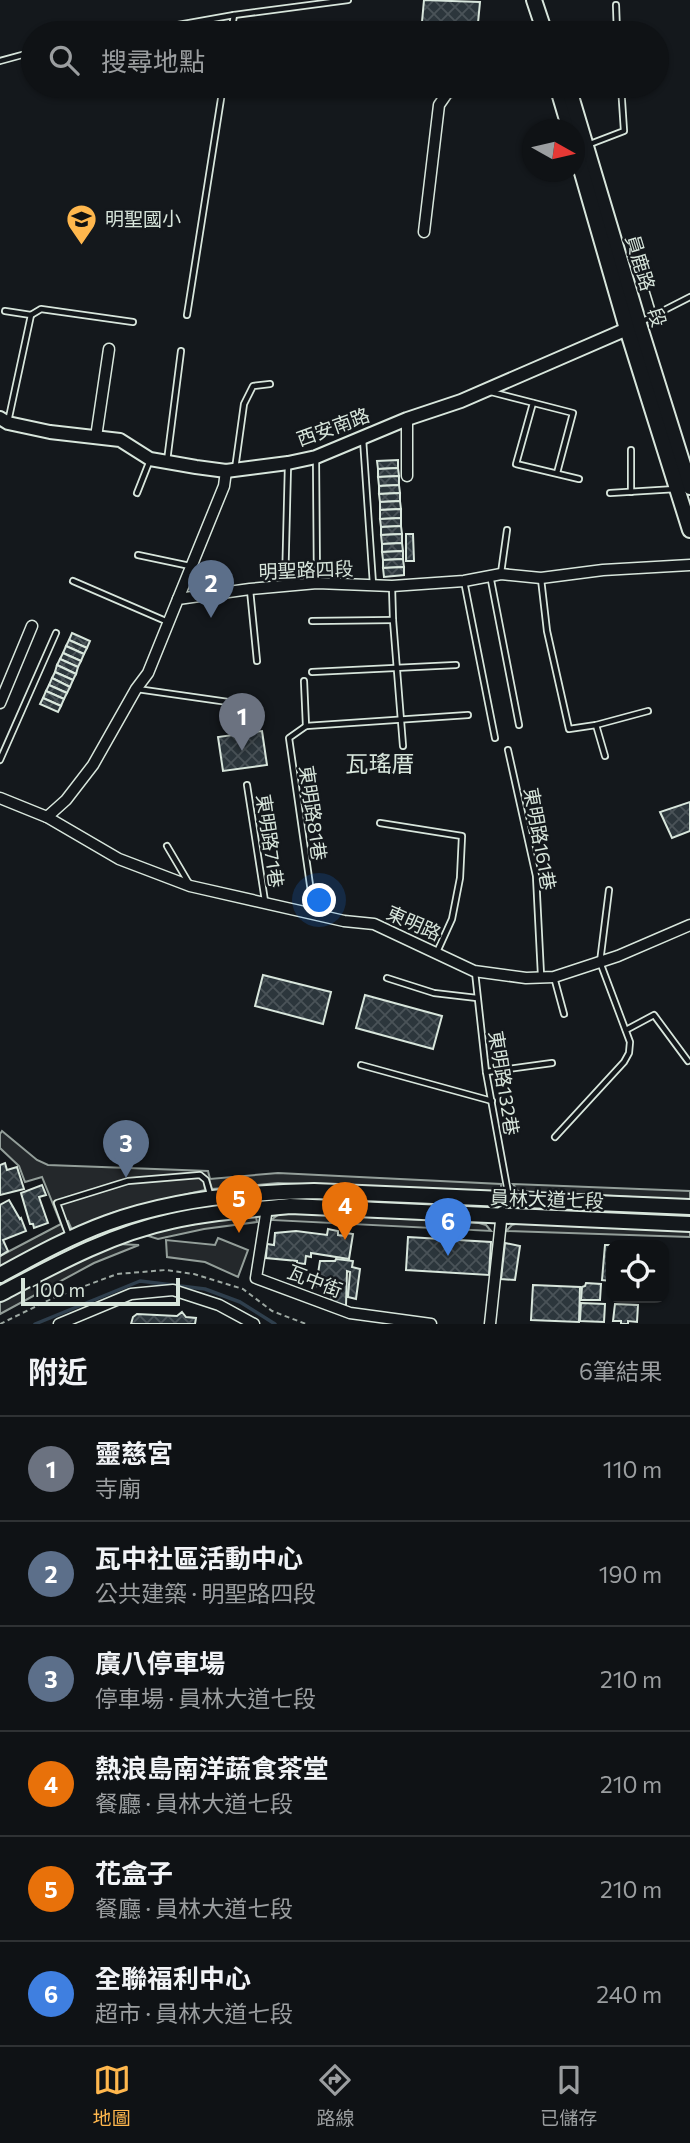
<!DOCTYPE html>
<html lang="zh-TW">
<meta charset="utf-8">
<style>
:root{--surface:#0f1215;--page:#1d2022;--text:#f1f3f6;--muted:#9b9ea0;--line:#2f3234;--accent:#ffb74d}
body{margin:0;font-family:Commissioner,"Noto Sans TC",sans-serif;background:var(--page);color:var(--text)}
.controls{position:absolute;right:21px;bottom:21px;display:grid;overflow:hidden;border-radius:14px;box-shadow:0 2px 5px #0004}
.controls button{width:63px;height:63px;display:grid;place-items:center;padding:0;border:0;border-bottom:2px solid var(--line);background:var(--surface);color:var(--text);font:35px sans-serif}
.compass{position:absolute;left:522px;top:119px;width:63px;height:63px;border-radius:50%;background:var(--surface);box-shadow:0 2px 5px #0004;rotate:98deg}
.scale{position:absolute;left:21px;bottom:18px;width:159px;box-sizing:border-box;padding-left:7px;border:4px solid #d8e6dc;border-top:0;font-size:19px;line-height:24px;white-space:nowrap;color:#d8e6dc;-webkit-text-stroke:5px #14181c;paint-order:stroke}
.you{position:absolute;left:320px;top:901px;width:24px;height:24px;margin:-18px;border:5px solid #fff;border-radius:50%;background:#1a73e8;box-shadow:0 0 0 10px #1a73e833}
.badge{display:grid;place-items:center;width:46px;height:46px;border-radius:50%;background:var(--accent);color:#fff;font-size:23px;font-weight:700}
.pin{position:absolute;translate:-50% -58px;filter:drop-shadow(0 2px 4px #0008)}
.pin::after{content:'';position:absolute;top:37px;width:24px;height:21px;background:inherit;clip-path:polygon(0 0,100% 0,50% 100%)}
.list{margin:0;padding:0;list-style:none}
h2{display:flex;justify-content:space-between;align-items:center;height:91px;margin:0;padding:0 28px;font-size:30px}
h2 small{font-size:23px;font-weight:400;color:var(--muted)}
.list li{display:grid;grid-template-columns:46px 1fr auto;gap:21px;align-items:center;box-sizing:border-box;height:105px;padding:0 28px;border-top:2px solid var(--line)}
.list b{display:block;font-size:26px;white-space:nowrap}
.list p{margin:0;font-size:23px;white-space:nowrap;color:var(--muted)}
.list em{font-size:23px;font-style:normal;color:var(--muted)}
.icon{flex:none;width:38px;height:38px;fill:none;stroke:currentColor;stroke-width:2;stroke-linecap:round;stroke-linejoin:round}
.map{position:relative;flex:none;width:690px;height:1324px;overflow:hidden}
.search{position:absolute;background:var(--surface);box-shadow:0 2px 5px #0004;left:21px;right:21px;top:21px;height:77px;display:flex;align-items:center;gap:18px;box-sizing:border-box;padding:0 24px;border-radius:38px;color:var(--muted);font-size:26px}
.sheet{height:721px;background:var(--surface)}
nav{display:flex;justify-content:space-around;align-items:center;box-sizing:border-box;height:98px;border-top:2px solid var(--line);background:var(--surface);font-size:19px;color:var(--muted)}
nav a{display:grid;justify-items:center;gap:4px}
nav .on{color:var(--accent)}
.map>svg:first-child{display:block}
</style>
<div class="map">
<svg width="690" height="1324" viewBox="0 0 690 1324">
<defs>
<pattern id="building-cross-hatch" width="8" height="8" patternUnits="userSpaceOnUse" patternTransform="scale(1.75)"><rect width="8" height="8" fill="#2c363c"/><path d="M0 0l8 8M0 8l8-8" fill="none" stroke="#4a5358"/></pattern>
</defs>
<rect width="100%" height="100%" fill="#14181c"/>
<!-- grass -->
<path fill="#1a2d24" stroke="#939e99" stroke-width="2" d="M 300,1196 L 480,1204 L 480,1206 L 430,1207 L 281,1201 L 249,1203 L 211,1208 L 0,1288 L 0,1284 C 65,1246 134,1214 209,1203 C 239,1199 270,1198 300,1196 Z"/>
<!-- parking -->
<g fill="#24282b" stroke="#939e99" stroke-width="2">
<polygon points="2,1131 37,1160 48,1165 208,1171 210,1179 278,1173 501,1184 501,1189 496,1192 278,1183 212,1189 209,1179 204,1180 205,1190 140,1205 112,1213 72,1230 68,1221 61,1224 65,1233 0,1267 0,1256 61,1224 42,1177 25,1182 19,1166 0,1148 0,1134"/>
<polygon points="513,1184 690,1191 690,1200 518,1191"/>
<polygon points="288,1213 412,1218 447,1222 479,1223 486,1225 491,1231 271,1220 278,1215"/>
<polygon points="250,1215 256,1217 257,1222 204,1229 158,1239 148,1236 149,1234 177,1227"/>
<polygon points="519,1223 690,1230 690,1237 506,1231 512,1225"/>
<polygon points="218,1238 248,1250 238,1277 205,1262 167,1257 166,1240 215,1245"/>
<polygon points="118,1244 139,1245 94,1263 0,1314 0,1302 60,1269"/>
</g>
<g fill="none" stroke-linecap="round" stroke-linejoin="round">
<!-- stream -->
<polyline stroke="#2f3f4d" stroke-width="3.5" points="35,1324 140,1281 205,1289 240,1302 275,1324"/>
</g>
<!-- building -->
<g fill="url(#building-cross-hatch)" stroke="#d8e6dc" stroke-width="2">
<polygon points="424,0 480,2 477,33 421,33"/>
<polygon points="398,460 398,468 378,469 377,461"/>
<polygon points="398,468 399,476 378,477 378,469"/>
<polygon points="399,476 399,485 379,486 378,477"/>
<polygon points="399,485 400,493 379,494 379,486"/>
<polygon points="400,493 400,501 380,502 379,494"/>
<polygon points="400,501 401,509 380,510 380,502"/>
<polygon points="401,509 401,518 380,519 380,510"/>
<polygon points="401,518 401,526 381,527 380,519"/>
<polygon points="401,526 402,534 381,535 381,527"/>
<polygon points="402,534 402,543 382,544 381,535"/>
<polygon points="406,534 413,534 414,561 406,561"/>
<polygon points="402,543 403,551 382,552 382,544"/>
<polygon points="403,551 403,559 383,560 382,552"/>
<polygon points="403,559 404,567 383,568 383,560"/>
<polygon points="404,567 404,575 384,577 383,568"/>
<polygon points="72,633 90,641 87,648 69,640"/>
<polygon points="69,640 87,648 84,654 66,646"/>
<polygon points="66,646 84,654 81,661 63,653"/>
<polygon points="63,653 81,661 78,667 60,659"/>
<polygon points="60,659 78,667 76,674 57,665"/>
<polygon points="57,665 76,674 73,680 55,672"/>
<polygon points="55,672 73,680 70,687 52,678"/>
<polygon points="52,678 70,687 67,693 49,685"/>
<polygon points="49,685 67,693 64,699 46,691"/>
<polygon points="46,691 64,699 61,706 43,698"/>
<polygon points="43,698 61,706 58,712 40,704"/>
<polygon points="262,731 267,765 223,771 218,737"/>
<polygon points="690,802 690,831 672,838 660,812"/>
<polygon points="263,975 331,992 323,1024 255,1006"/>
<polygon points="365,995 442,1016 433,1049 356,1028"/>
<polygon points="5,1163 7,1170 17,1167 24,1189 0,1195 0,1165"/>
<polygon points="42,1185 46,1195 39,1197 48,1223 34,1228 33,1224 30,1224 21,1193"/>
<polygon points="9,1200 20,1219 21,1218 26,1231 3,1240 8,1251 0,1256 0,1205"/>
<polygon points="328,1229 338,1231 338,1235 346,1236 346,1233 353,1234 349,1259 311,1253 311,1257 306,1256 305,1264 297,1263 297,1261 266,1258 267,1244 274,1245 275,1233 296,1231 327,1235"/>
<polygon points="408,1237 491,1242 489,1275 406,1270"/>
<polygon points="505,1243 520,1246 515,1280 501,1279"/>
<polygon points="605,1245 614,1245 611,1245 611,1281 602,1280"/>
<polygon points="336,1259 353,1261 352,1267 360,1269 356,1299 348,1297 350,1272 347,1271 346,1306 332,1302 331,1292 326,1291 326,1287 316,1286 320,1261 335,1261"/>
<polygon points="586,1283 601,1284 600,1300 581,1300 582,1287 585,1286"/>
<polygon points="533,1285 580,1287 579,1322 531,1320"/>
<polygon points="581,1303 605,1304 604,1322 580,1321"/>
<polygon points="615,1304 638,1305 637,1322 628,1321 628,1324 621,1324 621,1321 613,1321"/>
<polygon points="182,1312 186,1317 196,1318 195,1324 131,1324 133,1317 137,1314 177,1316"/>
</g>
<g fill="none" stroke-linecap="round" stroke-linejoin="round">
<defs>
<g id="service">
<polyline points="616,5 617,33"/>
<polyline points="133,33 234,15 348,0"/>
<polyline points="231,33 234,15"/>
<polyline points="0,61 33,52"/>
<polyline points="590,144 624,131 621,86"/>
<polyline points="5,311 31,315 8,422"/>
<polyline points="31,315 41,309 133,322"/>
<polyline points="187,315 223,86"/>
<polyline points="641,322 690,297"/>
<polyline points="491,392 573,413 557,473"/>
<polyline points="533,403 516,464 579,479"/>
<polyline points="363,439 373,584"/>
<polyline points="631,450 631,492"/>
<polyline points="316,458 317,582"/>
<polyline points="167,461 181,351"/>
<polyline points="235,469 244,404 253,386 270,384"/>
<polyline points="137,493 150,460"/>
<polyline points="610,493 676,489"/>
<polyline points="138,555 190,566"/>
<polyline points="501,573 507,530"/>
<polyline points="188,575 217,591"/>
<polyline points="490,575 519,725"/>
<polyline points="541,579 547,631 569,729 596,725 648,711"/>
<polyline points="73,581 168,622"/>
<polyline points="464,581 495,738"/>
<polyline points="285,585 288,465"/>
<polyline points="392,587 393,620 403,746"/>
<polyline points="250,590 257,661"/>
<polyline points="312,621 393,620"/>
<polyline points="312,672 456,665"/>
<polyline points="304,681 306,726"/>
<polyline points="137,689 249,705"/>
<polyline points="596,725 605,756"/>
<polyline points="306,726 289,738 314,913"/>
<polyline points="306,726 468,715"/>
<polyline points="508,750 536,876 541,975"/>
<polyline points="0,760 56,633"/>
<polyline points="247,785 265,901"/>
<polyline points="380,823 462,836 460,878 452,919 437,952"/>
<polyline points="167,846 190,885"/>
<polyline points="475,972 486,1072 509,1198"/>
<polyline points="554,977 564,1014"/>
<polyline points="387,978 434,993 477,998"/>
<polyline points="626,1030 654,1015 688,1061"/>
<polyline points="361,1065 492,1101"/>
<polyline points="486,1072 552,1063"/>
<polyline points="555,1137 624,1062 629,1053 630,1042 600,962 609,890"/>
<polyline points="69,1236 57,1203 128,1181 200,1175 206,1180 210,1194"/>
</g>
<g id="minor">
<polyline points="424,232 439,105 448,92 503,86"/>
<polyline points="96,437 109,349"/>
<polyline points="407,476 407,419"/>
<polyline points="178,599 224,486 226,471"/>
<polyline points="0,703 32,626"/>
<polyline points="0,798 47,817 119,859 190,886 344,921 374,924 474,971 526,978 554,977 618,956 690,925"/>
<polyline points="47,817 66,800 93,765 136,689 148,673 178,599 250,589 317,583 392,586 464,581 501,574 541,578 603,570 690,565"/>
<polyline points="267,1208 256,1278 350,1313 431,1324"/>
<polyline points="59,1324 131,1294 173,1290 219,1305 254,1324"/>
<polyline points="490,1324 502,1212"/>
</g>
<polyline id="tertiary" points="0,418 8,423 50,432 120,440 150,459 196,467 226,471 288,463 316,457 407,419 461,401 627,329"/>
<g id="secondary">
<polyline points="534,0 545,33"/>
<polyline points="557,86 570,130"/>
<polyline points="568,86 639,324 690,487"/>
<polyline points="574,145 627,329 690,530"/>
<path d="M 0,1275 C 33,1257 71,1236 107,1223 C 173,1199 244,1192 314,1191 L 690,1207"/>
<path d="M 0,1294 C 55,1265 111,1234 172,1221 C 211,1212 250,1210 290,1206 L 690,1224"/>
</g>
</defs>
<!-- service casing -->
<use href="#service" stroke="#d8e6dc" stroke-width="8"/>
<!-- minor casing -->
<use href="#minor" stroke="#d8e6dc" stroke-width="13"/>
<!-- tertiary casing -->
<use href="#tertiary" stroke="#d8e6dc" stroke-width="16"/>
<!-- secondary casing -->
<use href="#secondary" stroke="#d8e6dc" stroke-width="18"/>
<!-- path -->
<polyline stroke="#9da8a2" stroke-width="2" stroke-dasharray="5 3.5" stroke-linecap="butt" points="0,1324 53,1298 117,1274 166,1270 194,1274 243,1289 272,1311 306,1324"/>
<!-- service -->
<use href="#service" stroke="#14181c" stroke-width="4.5"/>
<!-- minor -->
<use href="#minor" stroke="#14181c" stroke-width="10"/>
<!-- tertiary -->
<use href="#tertiary" stroke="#14181c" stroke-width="12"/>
<!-- secondary -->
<use href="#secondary" stroke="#14181c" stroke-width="14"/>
</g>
<!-- icons -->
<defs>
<symbol id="school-pin" viewBox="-11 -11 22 30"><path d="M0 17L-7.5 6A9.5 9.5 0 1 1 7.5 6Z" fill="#ffb74d" stroke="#14181c"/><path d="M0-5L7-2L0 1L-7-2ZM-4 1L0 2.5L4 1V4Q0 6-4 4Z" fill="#111"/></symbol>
</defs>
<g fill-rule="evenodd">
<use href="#school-pin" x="64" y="202" width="35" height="47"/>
</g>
<g text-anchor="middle" stroke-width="5" stroke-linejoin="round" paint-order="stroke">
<!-- poi labels -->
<g font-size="19" fill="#d8e6dc" stroke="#14181c" text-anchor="start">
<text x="105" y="226">明聖國小</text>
</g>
<!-- street labels -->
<g font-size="19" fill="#d8e6dc" stroke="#14181c">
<text transform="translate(646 281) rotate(73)" y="7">員鹿路一段</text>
<text transform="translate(333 427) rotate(-20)" y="7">西安南路</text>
<text transform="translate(306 570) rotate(-2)" y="7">明聖路四段</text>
<text transform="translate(313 813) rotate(82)" y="7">東明路81巷</text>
<text transform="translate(540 839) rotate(80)" y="7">東明路161巷</text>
<text transform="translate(270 841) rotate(82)" y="7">東明路71巷</text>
<text transform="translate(414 923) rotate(24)" y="7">東明路</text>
<text transform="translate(504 1083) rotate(81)" y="7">東明路132巷</text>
<text transform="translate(547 1199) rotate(2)" y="7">員林大道七段</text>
<text transform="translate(315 1281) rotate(21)" y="7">瓦中街</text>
</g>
<!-- quarter labels -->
<g font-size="23" fill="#d8e6dc" stroke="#14181c">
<text x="380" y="772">瓦瑤厝</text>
</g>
</g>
</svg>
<div class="controls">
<button><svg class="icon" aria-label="locate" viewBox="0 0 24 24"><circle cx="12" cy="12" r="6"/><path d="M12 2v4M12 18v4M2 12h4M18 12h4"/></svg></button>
</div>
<svg class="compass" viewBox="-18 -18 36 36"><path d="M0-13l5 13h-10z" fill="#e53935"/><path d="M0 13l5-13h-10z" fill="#9b9ea0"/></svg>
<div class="scale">100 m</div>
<div class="you"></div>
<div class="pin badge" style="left:242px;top:751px;background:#6b7280">1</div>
<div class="pin badge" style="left:211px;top:618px;background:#5c6f8a">2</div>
<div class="pin badge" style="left:126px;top:1178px;background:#5c6f8a">3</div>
<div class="pin badge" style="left:345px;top:1240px;background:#e8710a">4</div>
<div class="pin badge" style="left:239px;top:1233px;background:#e8710a">5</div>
<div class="pin badge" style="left:448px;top:1256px;background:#3f7fe0">6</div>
<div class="search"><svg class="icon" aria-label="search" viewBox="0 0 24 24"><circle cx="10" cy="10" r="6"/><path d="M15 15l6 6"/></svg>搜尋地點</div>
</div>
<section class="sheet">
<h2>附近<small>6筆結果</small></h2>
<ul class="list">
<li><span class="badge" style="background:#6b7280">1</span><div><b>靈慈宮</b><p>寺廟</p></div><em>110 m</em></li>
<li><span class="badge" style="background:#5c6f8a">2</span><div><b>瓦中社區活動中心</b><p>公共建築 · 明聖路四段</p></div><em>190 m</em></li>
<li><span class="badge" style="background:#5c6f8a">3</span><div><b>廣八停車場</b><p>停車場 · 員林大道七段</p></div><em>210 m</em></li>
<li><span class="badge" style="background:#e8710a">4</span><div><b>熱浪島南洋蔬食茶堂</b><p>餐廳 · 員林大道七段</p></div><em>210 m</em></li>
<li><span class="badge" style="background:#e8710a">5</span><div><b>花盒子</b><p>餐廳 · 員林大道七段</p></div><em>210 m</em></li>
<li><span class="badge" style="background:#3f7fe0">6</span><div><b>全聯福利中心</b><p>超市 · 員林大道七段</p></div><em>240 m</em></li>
</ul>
</section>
<nav>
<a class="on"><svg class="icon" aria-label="map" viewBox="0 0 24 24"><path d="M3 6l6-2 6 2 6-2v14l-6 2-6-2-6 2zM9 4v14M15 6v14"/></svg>地圖</a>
<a><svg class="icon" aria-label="directions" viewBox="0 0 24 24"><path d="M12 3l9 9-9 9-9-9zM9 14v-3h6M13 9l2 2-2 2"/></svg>路線</a>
<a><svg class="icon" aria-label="saved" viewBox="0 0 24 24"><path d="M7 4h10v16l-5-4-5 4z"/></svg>已儲存</a>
</nav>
